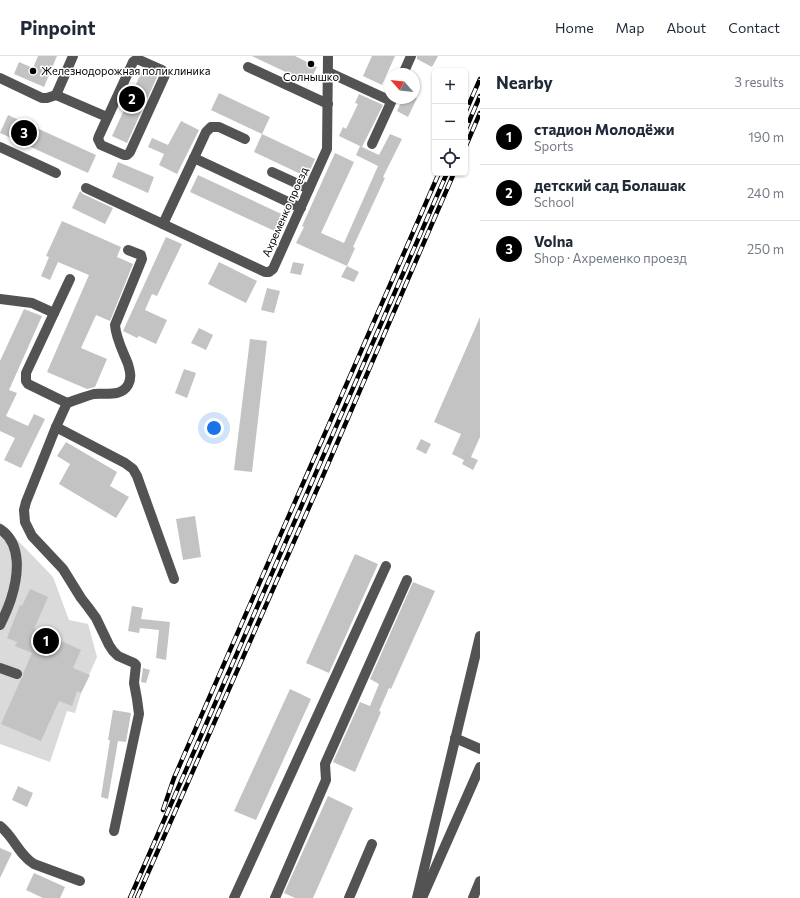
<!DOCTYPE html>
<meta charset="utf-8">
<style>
:root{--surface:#fff;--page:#f6f6f7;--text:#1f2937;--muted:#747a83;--line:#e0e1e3;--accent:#000}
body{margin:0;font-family:Commissioner,sans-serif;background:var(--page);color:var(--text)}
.controls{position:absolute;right:12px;top:12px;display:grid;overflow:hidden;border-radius:6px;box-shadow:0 1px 3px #0004}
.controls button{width:36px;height:36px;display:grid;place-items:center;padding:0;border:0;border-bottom:1px solid var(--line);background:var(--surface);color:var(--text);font:20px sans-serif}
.compass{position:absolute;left:384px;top:12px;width:36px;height:36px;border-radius:50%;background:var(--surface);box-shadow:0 1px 3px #0004;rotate:297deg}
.you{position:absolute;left:214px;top:372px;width:14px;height:14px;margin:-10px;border:3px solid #fff;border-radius:50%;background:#1a73e8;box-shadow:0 0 0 6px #1a73e833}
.badge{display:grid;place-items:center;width:26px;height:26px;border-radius:50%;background:var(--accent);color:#fff;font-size:13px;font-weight:700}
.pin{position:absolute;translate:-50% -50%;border:2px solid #fff;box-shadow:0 1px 4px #0006}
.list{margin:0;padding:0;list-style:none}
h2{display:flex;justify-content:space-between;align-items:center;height:52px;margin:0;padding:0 16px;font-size:17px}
h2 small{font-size:13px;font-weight:400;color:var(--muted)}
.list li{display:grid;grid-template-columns:26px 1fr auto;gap:12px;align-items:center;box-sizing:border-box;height:56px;padding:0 16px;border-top:1px solid var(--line)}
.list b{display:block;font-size:15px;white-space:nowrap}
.list p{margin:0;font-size:13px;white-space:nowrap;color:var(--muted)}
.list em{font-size:13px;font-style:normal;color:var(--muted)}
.icon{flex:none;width:22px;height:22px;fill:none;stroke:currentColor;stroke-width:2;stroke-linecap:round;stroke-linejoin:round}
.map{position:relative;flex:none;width:480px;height:842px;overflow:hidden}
header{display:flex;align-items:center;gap:24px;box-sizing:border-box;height:56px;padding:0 20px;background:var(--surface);border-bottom:1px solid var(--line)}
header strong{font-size:19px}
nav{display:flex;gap:22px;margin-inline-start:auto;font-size:14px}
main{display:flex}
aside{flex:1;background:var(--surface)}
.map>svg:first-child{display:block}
</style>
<header>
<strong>Pinpoint</strong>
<nav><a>Home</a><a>Map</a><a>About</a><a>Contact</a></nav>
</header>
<main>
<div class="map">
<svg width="480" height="842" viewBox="0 0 480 842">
<rect width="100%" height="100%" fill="#fff"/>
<!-- grass -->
<polygon fill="#dadada" points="0,466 53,521 69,564 88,568 97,601 81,637 75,657 67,655 50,706 0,688"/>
<!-- building -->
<g fill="#c3c3c3">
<polygon points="38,0 57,0 44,31 14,18 19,6 33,12"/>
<polygon points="252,0 295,0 317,11 309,27"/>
<polygon points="372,0 395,0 382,29 363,20"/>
<polygon points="417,0 438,0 432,11 417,3"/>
<polygon points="143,13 158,19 127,87 112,80"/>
<polygon points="219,37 270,61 262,78 211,54"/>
<polygon points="359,38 383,49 362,91 339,80 343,71 346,73 358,48 355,47"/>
<polygon points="403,42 417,42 408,61 397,55"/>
<polygon points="8,59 96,99 88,117 0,77"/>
<polygon points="181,65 199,74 177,118 159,109 164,98 148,91 152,82 168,89"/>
<polygon points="262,78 315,103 307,121 254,96"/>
<polygon points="390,78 402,83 383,121 385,122 353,191 355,192 347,210 296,187 304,171 302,170 335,97 354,106 321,177 344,187 378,110 356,99 360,90 379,99"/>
<polygon points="118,106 154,121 148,137 112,121"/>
<polygon points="198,119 288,161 281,178 190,136"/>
<polygon points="80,135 83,138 113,152 105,168 72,152"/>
<polygon points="62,165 121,191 117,201 133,208 110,265 96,259 81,292 107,303 95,331 87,333 47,316 89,219 58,206 50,224 41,220 49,201 46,200"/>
<polygon points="166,181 182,188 157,240 152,238 145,254 167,264 156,288 139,280 137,282 123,275"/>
<polygon points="219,206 257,225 246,247 208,228"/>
<polygon points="293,206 304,208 301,219 290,217"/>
<polygon points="347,210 359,216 354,226 341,221"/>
<polygon points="267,232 280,235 274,257 261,254"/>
<polygon points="24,253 42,260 9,334 17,337 6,360 28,370 34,358 45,363 21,412 4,404 15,382 0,375 0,305"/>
<polygon points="480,261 480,381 471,401 478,404 473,414 462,408 464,404 452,398 461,378 434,366"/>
<polygon points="199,272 213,279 206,294 191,287"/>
<polygon points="250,283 267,285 252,416 234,414"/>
<polygon points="184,313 196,317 187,342 175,337"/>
<polygon points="421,383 431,388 426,398 416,393"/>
<polygon points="66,386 117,416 110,430 129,441 116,462 59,428 70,408 57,400"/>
<polygon points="195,460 201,501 183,504 176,463"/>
<polygon points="355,498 378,508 329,617 306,607"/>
<polygon points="413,526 435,535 391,633 389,632 379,655 381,656 355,716 333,706 360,646 370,650 379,628 370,623"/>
<polygon points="30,533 48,541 34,573 81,594 73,612 90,619 81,637 77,635 72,650 59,645 41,685 1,668 21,623 23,621 23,618 32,597 15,590 17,586 7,582 20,549 22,550"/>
<polygon points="132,550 143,552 141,563 170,566 166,604 156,602 159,574 140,572 139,577 128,575"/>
<polygon points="143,612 150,614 146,627 141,626"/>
<polygon points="290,633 311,643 256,764 234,755"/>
<polygon points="113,654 131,657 126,686 118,685 108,743 101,741 110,684 108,684"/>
<polygon points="18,730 33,737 27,751 12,744"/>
<polygon points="328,740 353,752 313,842 295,842 284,837"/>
<polygon points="0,792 12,797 0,822"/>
<polygon points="34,817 65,831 60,842 43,842 26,834"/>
</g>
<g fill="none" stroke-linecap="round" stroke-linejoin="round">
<!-- minor -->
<g stroke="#535353" stroke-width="10">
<polygon points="137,3 162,14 165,17 165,19 130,96 127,99 124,99 101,89 98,83 99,80 133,6"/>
<polyline points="248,11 328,48"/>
<polyline points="328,16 391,45"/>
<polyline points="403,18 411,0"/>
<polyline points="0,22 42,42 47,42 56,39 107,61"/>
<polyline points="56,39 73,0"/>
<polyline points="372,88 393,42"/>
<polyline points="0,91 56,117"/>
<polyline points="194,102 206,76 211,71 219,71 245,83"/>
<polyline points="272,116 309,133"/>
<polyline points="86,132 265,216 269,216 273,213 327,93 328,0"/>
<polyline points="163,168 194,102 301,152"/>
<polyline points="70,223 26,317 26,325 28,328 67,347 56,371 26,446 24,454 25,466 32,480 63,513 81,542 88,551 96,562 109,589 113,595 118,600 134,607 136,609 134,627 137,643 139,658 114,775"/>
<polyline points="0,243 32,247 54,257"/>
<path d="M 67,347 C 76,344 86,340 94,338 C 106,337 121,341 128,329 C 132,322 130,315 128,308 C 123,295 116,283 115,269 L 142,203 L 141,199 L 128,194"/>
<polyline points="56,371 125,407 133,413 137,420 174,523"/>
<path d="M 0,473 C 23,488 18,521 11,543 C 8,552 4,561 0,569"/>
<polyline points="0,612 17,618"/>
<polyline points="455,682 480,693"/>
<path d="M 0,770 C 14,781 19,799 34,808 L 80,825"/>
<polyline points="234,842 386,510"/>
<polyline points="275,842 326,724 325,708 407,524"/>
<polyline points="349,842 372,788"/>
<polyline points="417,842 480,580"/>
<polyline points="422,842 480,711"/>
<polyline points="473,842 480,825"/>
</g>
<defs>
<g id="rail">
<polyline points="465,57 480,23"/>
<polyline points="465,75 480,40"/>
<polyline points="465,92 480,57"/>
<polyline points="163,754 174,722 439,117"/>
<polyline points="130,842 447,117"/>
<polyline points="137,842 322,422 454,117"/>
</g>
</defs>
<!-- rail casing -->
<use href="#rail" stroke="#000" stroke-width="4.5"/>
<!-- rail -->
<use href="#rail" stroke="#fff" stroke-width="3" stroke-dasharray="9" stroke-linecap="butt"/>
</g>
<!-- markers -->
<g fill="#000" stroke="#fff" stroke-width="1.5">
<circle cx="311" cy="8" r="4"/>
<circle cx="33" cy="15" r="4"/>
</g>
<g text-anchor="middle" stroke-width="3" stroke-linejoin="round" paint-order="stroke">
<!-- poi labels -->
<g font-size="11" fill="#000" stroke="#fff" text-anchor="start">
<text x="41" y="19">Железнодорожная поликлиника</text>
<text x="311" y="25" text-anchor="middle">Солнышко</text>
</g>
<!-- street labels -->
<g font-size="11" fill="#000" stroke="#fff">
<text transform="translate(285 156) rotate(-66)" y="4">Ахременко проезд</text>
</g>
</g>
</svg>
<div class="controls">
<button>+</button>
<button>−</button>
<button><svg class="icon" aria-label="locate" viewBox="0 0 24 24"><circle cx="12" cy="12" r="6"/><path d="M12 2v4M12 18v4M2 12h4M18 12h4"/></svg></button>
</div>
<svg class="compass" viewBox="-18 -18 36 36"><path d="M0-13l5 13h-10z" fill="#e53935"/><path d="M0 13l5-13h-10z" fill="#747a83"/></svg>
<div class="you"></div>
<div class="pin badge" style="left:46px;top:585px">1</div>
<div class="pin badge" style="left:132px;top:43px">2</div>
<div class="pin badge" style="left:24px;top:77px">3</div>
</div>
<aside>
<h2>Nearby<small>3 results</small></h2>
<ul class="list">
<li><span class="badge">1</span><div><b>стадион Молодёжи</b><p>Sports</p></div><em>190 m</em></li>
<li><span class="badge">2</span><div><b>детский сад Болашак</b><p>School</p></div><em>240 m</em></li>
<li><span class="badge">3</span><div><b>Volna</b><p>Shop · Ахременко проезд</p></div><em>250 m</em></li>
</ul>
</aside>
</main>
